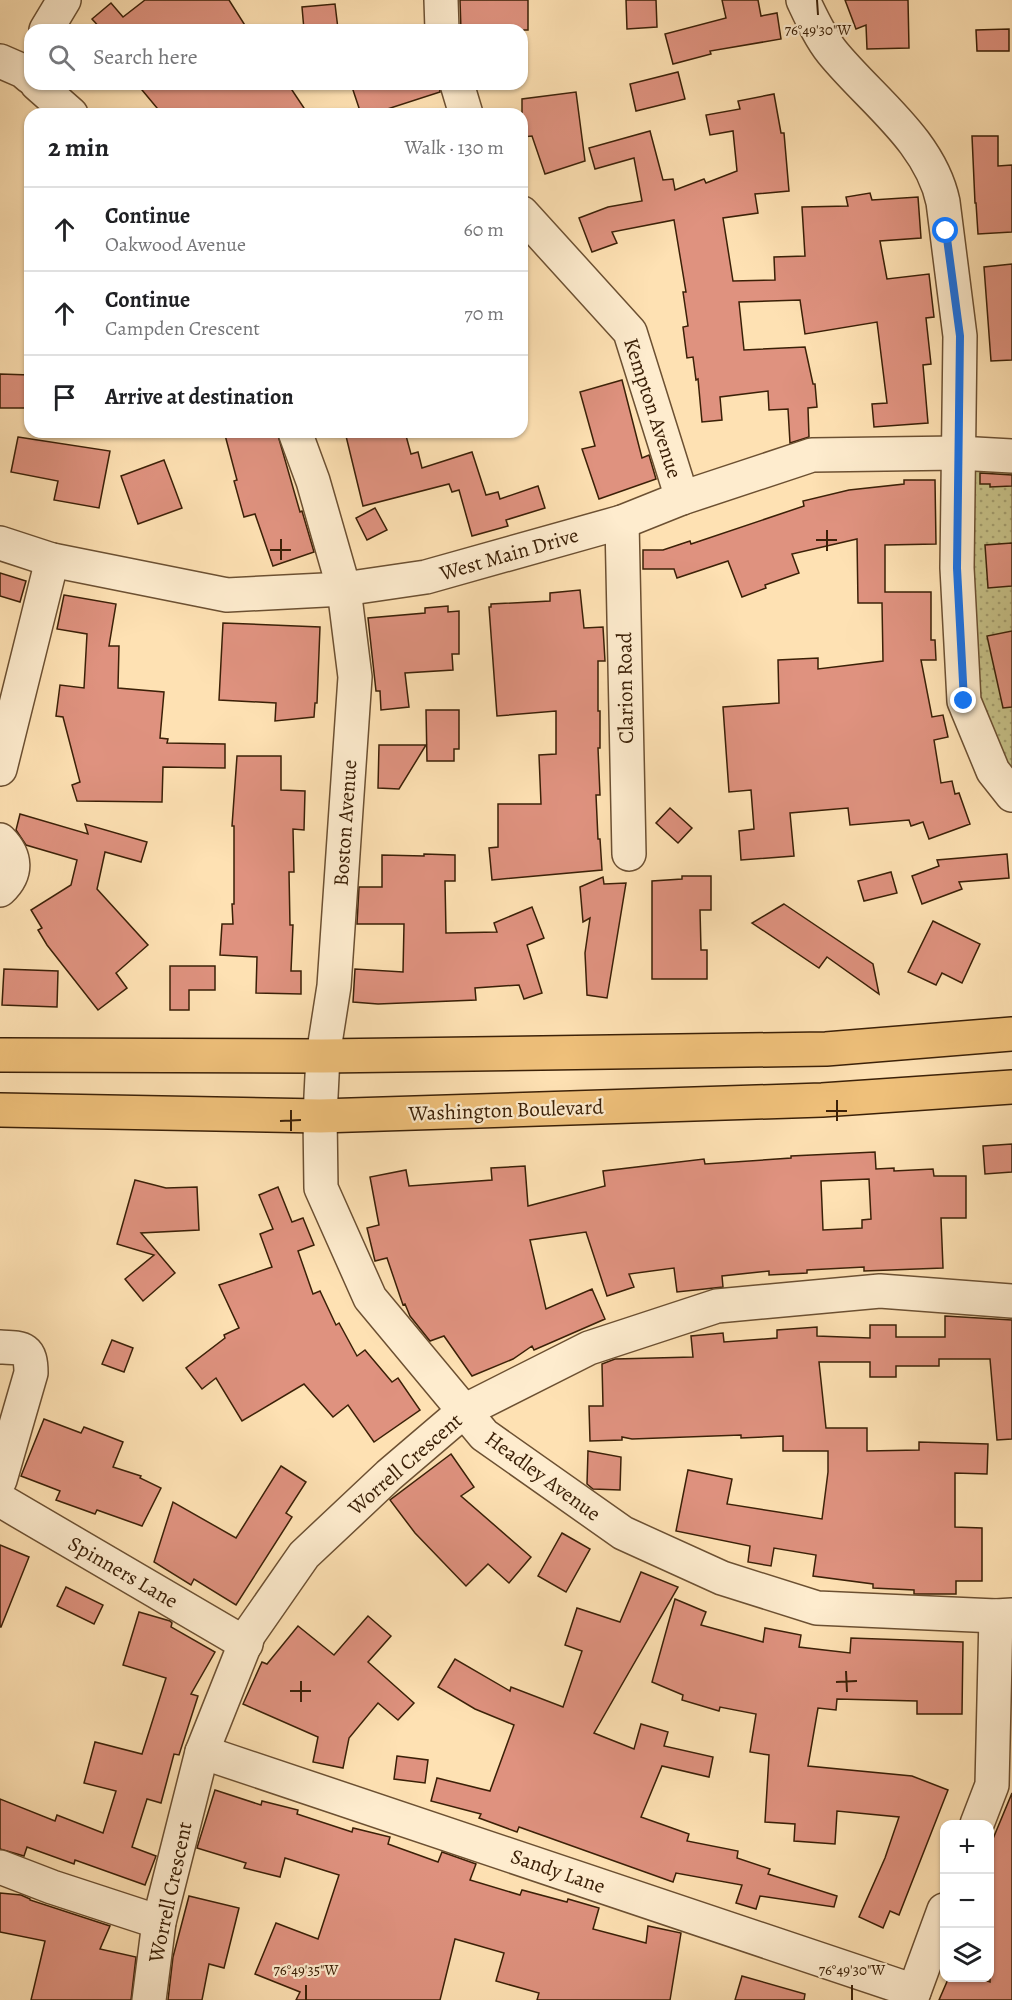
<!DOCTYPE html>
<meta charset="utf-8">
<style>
:root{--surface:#fff;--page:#f6f6f6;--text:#202124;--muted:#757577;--line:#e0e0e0}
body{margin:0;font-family:Alegreya,serif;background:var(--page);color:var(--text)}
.controls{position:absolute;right:18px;bottom:18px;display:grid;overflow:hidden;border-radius:12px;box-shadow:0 2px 4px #0004}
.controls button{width:54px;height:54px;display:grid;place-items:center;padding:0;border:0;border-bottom:2px solid var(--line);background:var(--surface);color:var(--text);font:30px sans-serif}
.stop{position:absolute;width:18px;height:18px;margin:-14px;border:4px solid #1a73e8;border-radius:50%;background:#fff}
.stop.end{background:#1a73e8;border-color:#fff;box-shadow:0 2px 6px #0008}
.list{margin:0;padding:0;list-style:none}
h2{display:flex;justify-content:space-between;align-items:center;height:78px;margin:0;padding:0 24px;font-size:26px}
h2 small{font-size:20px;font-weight:400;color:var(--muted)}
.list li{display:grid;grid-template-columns:39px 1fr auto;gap:18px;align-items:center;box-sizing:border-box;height:84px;padding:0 24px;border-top:2px solid var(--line)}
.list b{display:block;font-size:22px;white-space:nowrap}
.list p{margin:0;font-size:20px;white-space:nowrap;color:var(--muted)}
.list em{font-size:20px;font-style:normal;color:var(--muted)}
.icon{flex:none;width:33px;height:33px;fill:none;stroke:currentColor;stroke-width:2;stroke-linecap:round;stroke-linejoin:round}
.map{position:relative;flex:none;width:1012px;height:2000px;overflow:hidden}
.search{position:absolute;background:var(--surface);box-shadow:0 2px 4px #0004;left:24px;top:24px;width:504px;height:66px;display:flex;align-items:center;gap:15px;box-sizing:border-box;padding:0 21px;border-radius:18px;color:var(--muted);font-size:22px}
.panel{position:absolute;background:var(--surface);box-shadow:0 2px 4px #0004;left:24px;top:108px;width:504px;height:330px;border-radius:18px}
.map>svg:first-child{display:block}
</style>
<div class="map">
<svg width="1012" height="2000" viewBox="0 0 1012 2000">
<defs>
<pattern id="park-dots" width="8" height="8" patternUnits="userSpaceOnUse" patternTransform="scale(1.5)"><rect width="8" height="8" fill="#c6c188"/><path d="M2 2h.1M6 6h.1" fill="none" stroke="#a29c6d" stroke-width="1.8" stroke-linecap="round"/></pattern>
</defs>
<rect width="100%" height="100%" fill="#fee1b3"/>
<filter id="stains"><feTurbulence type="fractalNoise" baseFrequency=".00333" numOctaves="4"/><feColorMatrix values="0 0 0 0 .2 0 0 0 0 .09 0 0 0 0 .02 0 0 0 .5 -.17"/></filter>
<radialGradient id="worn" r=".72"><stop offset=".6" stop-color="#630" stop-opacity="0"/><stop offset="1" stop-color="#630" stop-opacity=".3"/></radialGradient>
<!-- park -->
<polygon fill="url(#park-dots)" stroke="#807048" stroke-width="1.5" points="967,458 1012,459 1012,795 993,771 957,568"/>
<!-- building -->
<g fill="#df927f" stroke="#3b2007" stroke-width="1.5" fill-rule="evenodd">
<polygon points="145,0 229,0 248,30 102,30 92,19 111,3 123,17"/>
<polygon points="460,0 528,0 528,30 461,30"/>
<polygon points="626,0 656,0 657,27 627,29"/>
<polygon points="722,0 758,0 761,16 777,13 781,39 710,51 711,54 673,64 665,34 726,18"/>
<polygon points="845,0 908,0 909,48 867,49 866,25 856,29"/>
<polygon points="335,4 338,29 304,30 302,7"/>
<polygon points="1009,29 1009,51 977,51 976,30"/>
<polygon points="678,72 685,99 636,111 630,84"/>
<polygon points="137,84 288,84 308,114 162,114"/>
<polygon points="351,84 439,84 440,92 372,114 361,114"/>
<polygon points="576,92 585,161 545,174 532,136 522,137 522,99"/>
<polygon points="774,94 781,133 784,133 789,191 755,194 758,213 723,218 733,281 775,280 774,257 805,256 802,207 848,206 846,197 870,193 872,200 918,197 921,238 880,241 887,279 929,274 934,317 926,318 931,364 923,365 928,423 874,427 872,404 887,403 877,322 805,334 800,300 739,302 744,350 805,347 813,384 815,384 817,407 808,408 809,437 790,443 788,409 769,410 768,391 720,397 722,420 702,422 698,379 696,380 693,357 687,358 683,327 688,326 683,292 686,292 674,220 612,232 617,243 592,252 579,218 608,207 642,201 634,158 595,169 589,148 650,131 663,180 673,179 675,190 704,179 706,183 737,171 733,131 710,135 706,115 740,109 738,101"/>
<polygon points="972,136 998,136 998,166 1012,165 1012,232 978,234 976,203 975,203"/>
<polygon points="1012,264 1012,360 991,361 984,267"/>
<polygon points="0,374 30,375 30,408 0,408"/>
<polygon points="622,380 642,458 649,455 656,479 599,499 582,449 595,446 580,392"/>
<polygon points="238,432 277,432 300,512 302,511 314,552 273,566 255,514 244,517 234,481 237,480 225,435"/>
<polygon points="345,432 405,432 411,454 418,452 422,468 472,452 486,495 498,492 500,499 538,486 545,508 506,520 508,526 472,536 459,490 452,492 449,484 363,506"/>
<polygon points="18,437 110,451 99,508 54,500 58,481 11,472"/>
<polygon points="164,460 182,508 138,524 121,476"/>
<polygon points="980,473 1012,475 1012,486 990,487 990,484 980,484"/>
<polygon points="904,480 935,480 936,544 885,545 885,592 931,592 931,640 935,640 936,660 921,660 932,717 943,715 948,737 934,740 941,783 952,781 955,794 959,793 970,824 929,839 923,822 911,826 909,820 850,825 848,808 790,813 794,856 741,860 739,831 754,829 751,790 729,792 723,707 779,703 778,660 818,658 818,669 883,661 882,603 858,603 857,539 792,554 799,573 765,585 766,588 742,597 728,561 677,578 674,569 643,569 643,550 663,550 690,541 691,544 804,506 803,501 849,490 904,484"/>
<polygon points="375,508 387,530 367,540 356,518"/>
<polygon points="1012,543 1012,586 988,588 985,545"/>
<polygon points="0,573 26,581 20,602 0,596"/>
<polygon points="580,590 584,628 603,627 605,661 598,661 598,711 600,711 600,748 598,748 600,795 596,795 598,839 600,839 602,870 492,880 489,848 498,847 498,804 541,804 539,755 556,754 556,711 497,716 489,607 491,607 491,604 550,601 550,593"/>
<polygon points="64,595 116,604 109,646 119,646 118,688 164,692 160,738 168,739 167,743 225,744 225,768 163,767 162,802 77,801 72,785 80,782 63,717 56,716 60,685 84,688 87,634 57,629"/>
<polygon points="448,606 448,612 459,611 459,654 452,654 453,670 405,673 409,707 381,710 380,691 376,691 368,618 425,613 425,608"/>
<polygon points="223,623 320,627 317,703 315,703 314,717 275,721 276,703 219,700"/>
<polygon points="1012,631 1012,707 1003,708 987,636"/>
<polygon points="426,710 459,710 459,749 454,749 454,761 427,761"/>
<polygon points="379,745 426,745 399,789 378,788"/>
<polygon points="237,756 281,756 281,790 305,791 304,830 293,829 294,872 289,872 290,925 293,925 291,971 301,971 301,994 256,993 257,957 220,955 222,924 233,924 232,904 234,904 234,826 232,826"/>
<polygon points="670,808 692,828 678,843 656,823"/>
<polygon points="20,814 88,834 85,824 147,842 141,862 105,852 97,889 148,945 116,973 127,988 98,1010 47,945 38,930 42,928 31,910 71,885 77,860 26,845 16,830"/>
<polygon points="424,854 455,855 455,881 445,881 446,933 497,932 494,923 532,907 544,938 527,945 542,993 524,999 519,985 475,988 476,1000 378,1004 353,1002 355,969 403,972 404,924 357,924 359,887 382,887 382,855 424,856"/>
<polygon points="1007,854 1009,878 959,882 962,889 922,904 912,876 939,866 937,860"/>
<polygon points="891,872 897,893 864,901 858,881"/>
<polygon points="682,876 711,876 711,910 700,910 701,950 707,950 707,979 652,979 652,881 682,879"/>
<polygon points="603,877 604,884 626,883 607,998 587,995 585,953 590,918 583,922 580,887"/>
<polygon points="784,904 873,964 879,994 827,957 819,968 752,923"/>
<polygon points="933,921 980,944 962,983 942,973 936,985 908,972"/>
<polygon points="170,966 215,966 215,990 189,990 189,1010 170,1010"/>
<polygon points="4,969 58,971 57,1007 2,1005"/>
<polygon points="1012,1144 1012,1172 985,1174 983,1146"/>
<path d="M 875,1152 L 876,1169 L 894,1168 L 894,1171 L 933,1169 L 934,1176 L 966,1176 L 966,1218 L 941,1218 L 943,1268 L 864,1271 L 864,1267 L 807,1270 L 807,1273 L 769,1275 L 769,1271 L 722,1276 L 723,1287 L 677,1292 L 674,1268 L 629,1274 L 634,1287 L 607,1296 L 586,1232 L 530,1240 L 546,1309 L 592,1289 L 605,1319 L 534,1350 L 532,1346 L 513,1359 L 472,1376 L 444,1336 L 430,1341 L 410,1316 L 405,1304 L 403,1305 L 387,1258 L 375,1261 L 367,1228 L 379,1225 L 370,1177 L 406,1170 L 409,1186 L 492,1180 L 491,1168 L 525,1166 L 528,1206 L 605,1186 L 603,1171 L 704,1159 L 705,1164 L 791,1158 L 791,1156 ZM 869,1179 L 871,1219 L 862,1220 L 862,1228 L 823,1230 L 821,1181 Z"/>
<polygon points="135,1180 166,1188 197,1187 199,1230 141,1233 175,1273 143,1301 125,1279 154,1255 117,1244"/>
<polygon points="278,1187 292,1222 303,1218 314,1245 298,1251 313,1294 320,1291 336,1325 339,1323 357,1356 365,1350 392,1382 398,1378 420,1410 374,1442 348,1405 333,1417 304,1384 242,1421 216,1378 202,1389 186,1368 225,1338 224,1335 239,1328 219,1285 272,1267 260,1234 273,1229 259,1195"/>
<polygon points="945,1316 1012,1320 1012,1439 997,1440 990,1359 939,1359 939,1366 896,1366 896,1377 870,1377 870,1362 819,1362 826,1428 867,1428 867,1451 919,1450 919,1442 988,1444 987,1474 955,1473 955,1527 982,1528 982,1581 956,1581 956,1594 914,1594 914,1590 873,1588 873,1584 813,1576 816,1555 774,1548 771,1566 748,1562 750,1546 676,1531 688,1470 732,1479 727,1504 822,1519 828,1472 828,1451 783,1451 783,1436 741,1438 741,1435 632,1439 622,1437 622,1440 590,1441 589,1406 603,1406 602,1364 615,1359 693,1357 691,1336 723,1333 724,1342 777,1338 777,1330 817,1327 817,1336 870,1338 870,1325 896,1325 896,1337 945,1337"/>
<polygon points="112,1340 133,1348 124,1372 102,1364"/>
<polygon points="44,1419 81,1433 84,1427 123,1442 113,1467 141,1476 140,1478 161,1488 142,1526 97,1510 95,1514 56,1500 60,1491 21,1476"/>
<polygon points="588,1451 621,1457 620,1490 593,1489 587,1484"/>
<polygon points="451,1454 474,1487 461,1496 531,1557 509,1583 488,1564 466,1586 415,1533 390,1500"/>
<polygon points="281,1466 306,1482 286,1513 292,1517 236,1605 194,1579 191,1585 154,1562 173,1502 236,1538"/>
<polygon points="562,1533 590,1549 566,1592 538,1576"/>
<polygon points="0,1545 29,1557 1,1627 0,1627"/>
<polygon points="641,1572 678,1587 594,1733 634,1749 641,1724 668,1732 664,1746 713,1757 709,1777 662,1766 641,1817 689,1834 687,1841 738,1851 737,1858 770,1869 768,1874 837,1896 834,1907 760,1896 756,1909 736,1903 742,1885 676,1873 673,1882 519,1827 517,1832 479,1818 481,1814 431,1801 437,1778 490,1791 514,1725 475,1709 438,1687 455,1659 510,1691 511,1687 563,1707 582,1651 565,1645 577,1608 620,1622"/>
<polygon points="66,1587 103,1605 94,1624 57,1606"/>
<polygon points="675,1599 706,1612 701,1625 763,1642 765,1628 801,1635 799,1647 850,1653 851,1638 963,1642 962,1714 917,1714 917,1701 837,1699 836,1710 818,1708 808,1766 912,1776 948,1790 899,1915 890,1911 883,1928 859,1917 885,1858 899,1817 837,1811 835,1844 794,1841 795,1824 765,1822 769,1755 750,1752 756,1714 720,1707 719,1711 682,1700 683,1695 652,1682"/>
<polygon points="139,1612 170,1621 172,1623 171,1627 215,1652 191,1694 198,1696 179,1755 174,1754 161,1803 147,1799 132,1847 156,1856 145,1885 75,1860 74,1864 27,1847 24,1856 0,1849 0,1799 55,1821 57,1815 103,1833 116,1791 84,1783 95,1742 142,1754 166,1678 123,1665"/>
<polygon points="368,1616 391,1636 368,1662 414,1703 398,1720 378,1703 349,1738 343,1768 313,1762 318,1737 243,1704 262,1662 267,1664 298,1626 334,1655"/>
<polygon points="397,1756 428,1760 425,1783 394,1779"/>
<polygon points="215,1790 261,1805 262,1801 298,1810 297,1814 352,1832 353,1828 390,1837 388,1844 438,1862 442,1852 476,1864 470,1880 520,1895 522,1890 567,1902 568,1899 599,1908 593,1929 646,1943 648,1926 681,1933 670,2000 537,2000 539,1993 496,1981 504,1953 455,1939 440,2000 296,2000 300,1992 255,1974 276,1923 318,1939 339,1875 285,1858 280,1877 244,1868 246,1863 197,1848"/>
<polygon points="1012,1793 1012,2000 939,2000 949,1977 976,1977 990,1982 990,1846"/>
<polygon points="0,1893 21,1895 30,1899 30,1900 110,1926 100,1949 136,1957 131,2000 31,2000 45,1941 0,1932"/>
<polygon points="189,1896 239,1908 224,1968 209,1964 202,2000 168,2000 173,1957"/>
<polygon points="742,1976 805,1994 804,2000 735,2000"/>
</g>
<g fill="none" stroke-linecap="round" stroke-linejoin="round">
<defs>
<g id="minor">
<polyline points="441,0 442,30"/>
<path d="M 803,0 C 811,17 820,37 832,52 C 870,99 930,140 943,202 L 960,336 L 957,568 L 964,701 L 993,771 L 1012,795"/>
<polyline points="46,30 64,0"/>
<polyline points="0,61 23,71 30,77"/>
<polyline points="37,84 71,114"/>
<polyline points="457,84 466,114"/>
<polyline points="522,213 630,332 682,498"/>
<polyline points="295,432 313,481 344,589 355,677 334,986 323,1056 320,1116 321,1188 370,1298 484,1435 623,1533 722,1578 817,1608 996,1616 1012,1615"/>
<polyline points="622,522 629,854"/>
<polyline points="0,543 52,560 227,595 344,589 426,577 622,522 682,498 812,455 958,453 1012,456"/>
<polyline points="0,769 52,560"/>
<path d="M 0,840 C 16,856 18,873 0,890"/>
<path d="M 0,1347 C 23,1348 31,1347 31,1373 L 0,1480"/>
<polyline points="0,1500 246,1644"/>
<polyline points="202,1752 914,1991"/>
<polyline points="977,1824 992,1785 996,1616"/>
<polyline points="0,1867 52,1887 159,1922"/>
<polyline points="149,2000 159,1922 202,1752 249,1634 304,1555 389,1475 464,1411 589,1348 717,1306 880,1291 1012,1301"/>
<polyline points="911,2000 944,1910"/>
</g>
<g id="highway">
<polyline points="0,1055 323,1056 826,1049 1012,1034"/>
<polyline points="0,1110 320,1116 822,1100 1012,1087"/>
</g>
</defs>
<!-- minor casing -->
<use href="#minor" stroke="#6c5032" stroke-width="36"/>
<!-- highway casing -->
<use href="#highway" stroke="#3b2007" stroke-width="36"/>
<!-- minor -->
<use href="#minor" stroke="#feecce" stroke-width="33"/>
<!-- highway -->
<use href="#highway" stroke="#efc07a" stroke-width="33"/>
</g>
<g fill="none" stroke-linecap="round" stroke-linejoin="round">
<!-- route -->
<polyline stroke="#1a73e8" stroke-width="8" points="946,231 960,336 957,568 964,701"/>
</g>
<!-- ticks -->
<path fill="none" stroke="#3b2007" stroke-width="2" d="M 817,0 L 818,15M 827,530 L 827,551M 281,539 L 281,560M 816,540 L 837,540M 270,550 L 291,550M 837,1100 L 837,1121M 291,1110 L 291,1131M 826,1111 L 847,1111M 280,1121 L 301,1120M 846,1671 L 847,1692M 301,1681 L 301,1702M 836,1682 L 857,1681M 290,1691 L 311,1691M 306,1985 L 306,2000M 852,1985 L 852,2000"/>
<g text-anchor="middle" stroke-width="4.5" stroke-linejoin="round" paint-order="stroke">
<!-- street labels -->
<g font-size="21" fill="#3b2007" stroke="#feecce">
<text transform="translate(653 408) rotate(72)" y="7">Kempton Avenue</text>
<text transform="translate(509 554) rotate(-16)" y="7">West Main Drive</text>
<text transform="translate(625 688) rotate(-91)" y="7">Clarion Road</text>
<text transform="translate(345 823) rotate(-86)" y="7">Boston Avenue</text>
<text transform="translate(506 1110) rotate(-2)" y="7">Washington Boulevard</text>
<text transform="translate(405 1464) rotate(-41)" y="7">Worrell Crescent</text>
<text transform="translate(543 1476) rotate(36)" y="7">Headley Avenue</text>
<text transform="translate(123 1572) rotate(30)" y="7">Spinners Lane</text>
<text transform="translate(558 1871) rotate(19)" y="7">Sandy Lane</text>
<text transform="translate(170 1892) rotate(-78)" y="7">Worrell Crescent</text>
</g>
</g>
<g font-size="15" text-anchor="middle" fill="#3b2007" stroke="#feecce" stroke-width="4.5" stroke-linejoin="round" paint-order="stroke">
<text x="818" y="35">76°49'30"W</text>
<text x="306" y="1975">76°49'35"W</text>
<text x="852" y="1975">76°49'30"W</text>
</g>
<rect width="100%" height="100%" filter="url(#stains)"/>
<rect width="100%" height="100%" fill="url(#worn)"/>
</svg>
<div class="controls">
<button>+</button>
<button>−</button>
<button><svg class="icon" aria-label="layers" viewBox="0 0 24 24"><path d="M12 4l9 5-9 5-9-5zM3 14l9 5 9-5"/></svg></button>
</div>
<div class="stop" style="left:946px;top:231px"></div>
<div class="stop end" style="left:964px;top:701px"></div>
<div class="search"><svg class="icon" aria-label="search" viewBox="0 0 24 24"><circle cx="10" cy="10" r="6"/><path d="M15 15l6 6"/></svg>Search here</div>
<section class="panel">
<h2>2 min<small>Walk · 130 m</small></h2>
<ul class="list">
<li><svg class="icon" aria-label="ahead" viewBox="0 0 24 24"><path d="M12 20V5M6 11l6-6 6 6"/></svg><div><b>Continue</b><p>Oakwood Avenue</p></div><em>60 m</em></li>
<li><svg class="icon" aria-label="ahead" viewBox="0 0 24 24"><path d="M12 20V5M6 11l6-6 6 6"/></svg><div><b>Continue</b><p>Campden Crescent</p></div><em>70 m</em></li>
<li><svg class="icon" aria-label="arrive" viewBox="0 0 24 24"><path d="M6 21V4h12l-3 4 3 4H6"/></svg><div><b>Arrive at destination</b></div></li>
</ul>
</section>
</div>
